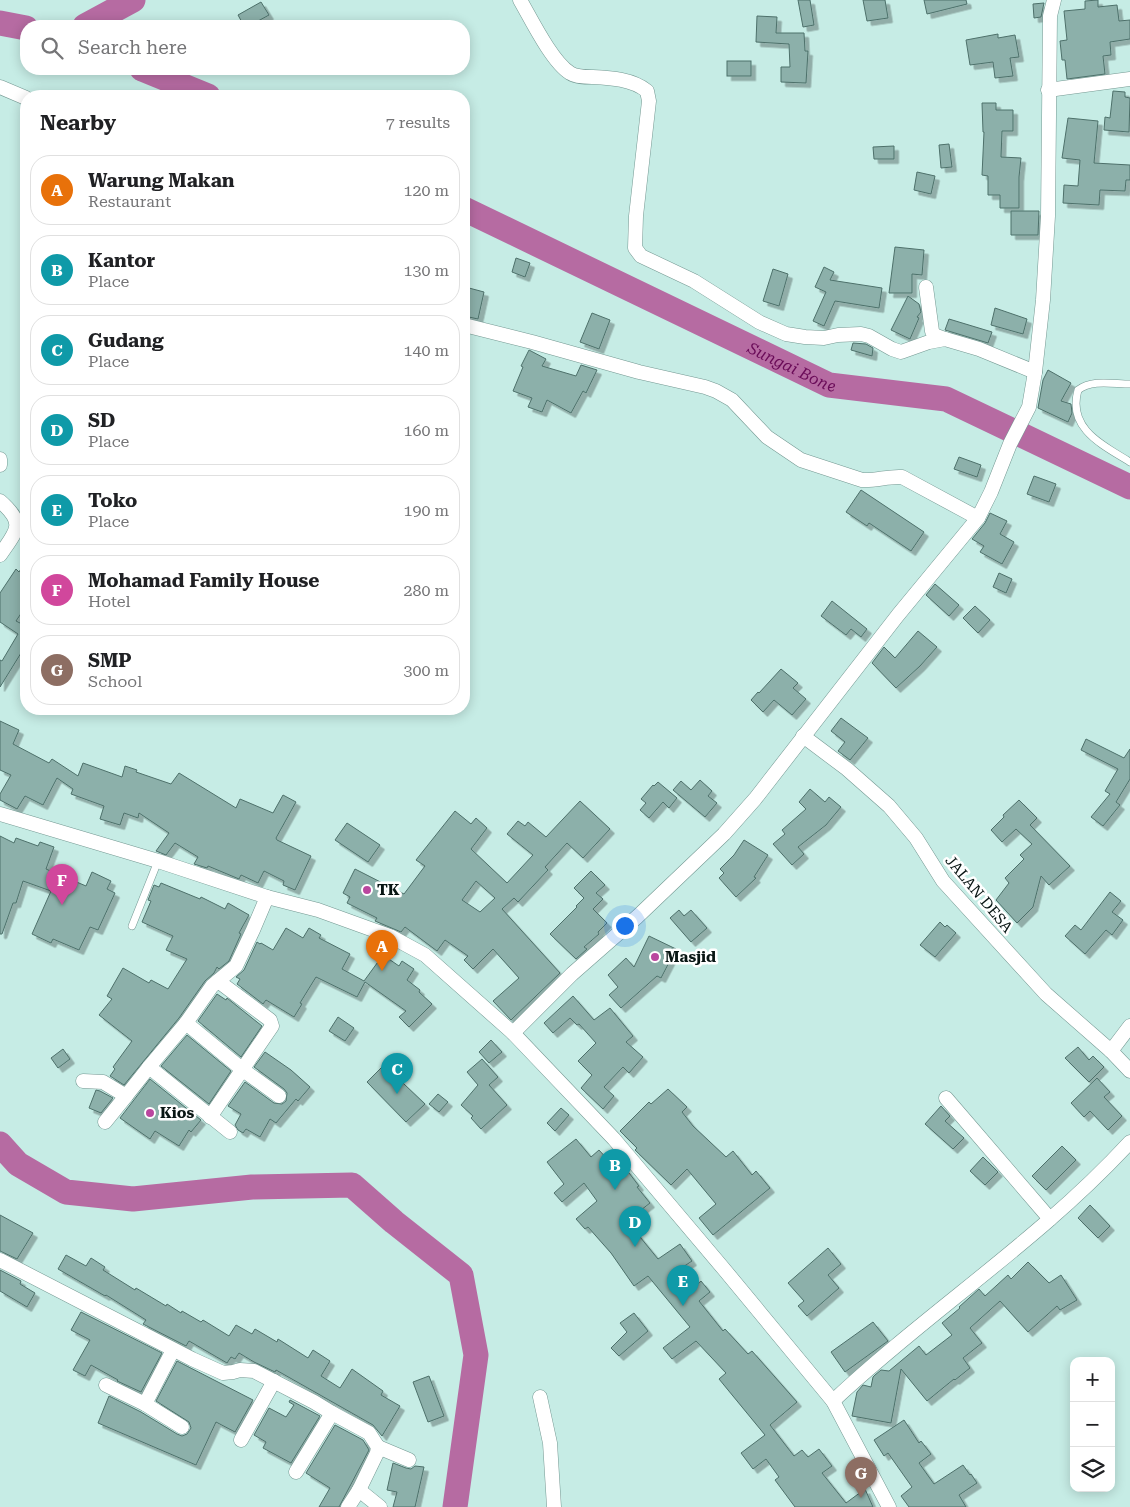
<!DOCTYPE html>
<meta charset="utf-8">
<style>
:root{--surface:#fff;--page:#f6f6f6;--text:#202124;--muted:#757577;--line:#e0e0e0;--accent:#0f766e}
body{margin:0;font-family:"Roboto Serif",serif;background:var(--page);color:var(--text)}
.controls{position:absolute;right:15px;bottom:15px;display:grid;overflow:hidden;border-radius:10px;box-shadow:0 2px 12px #0003}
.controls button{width:45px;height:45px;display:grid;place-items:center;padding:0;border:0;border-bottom:1px solid var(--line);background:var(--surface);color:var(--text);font:25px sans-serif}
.you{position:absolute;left:624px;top:925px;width:18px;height:18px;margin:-12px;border:4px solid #fff;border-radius:50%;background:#1a73e8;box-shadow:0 0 0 8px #1a73e833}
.badge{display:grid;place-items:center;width:32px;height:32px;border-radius:50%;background:var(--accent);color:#fff;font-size:16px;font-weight:700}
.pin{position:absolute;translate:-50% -41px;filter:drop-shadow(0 1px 2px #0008)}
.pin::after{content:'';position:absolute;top:26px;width:18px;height:15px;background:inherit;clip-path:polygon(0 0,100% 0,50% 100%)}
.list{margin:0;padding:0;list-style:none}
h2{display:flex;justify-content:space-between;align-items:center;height:65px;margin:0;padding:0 20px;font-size:21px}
h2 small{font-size:16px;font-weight:400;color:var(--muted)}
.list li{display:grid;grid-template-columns:32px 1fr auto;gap:15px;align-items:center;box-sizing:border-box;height:70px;margin:0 10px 10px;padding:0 10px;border:1px solid var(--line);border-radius:20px}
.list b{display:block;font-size:19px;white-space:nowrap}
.list p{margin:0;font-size:16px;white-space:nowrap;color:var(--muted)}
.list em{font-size:16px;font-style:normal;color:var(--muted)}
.icon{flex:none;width:28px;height:28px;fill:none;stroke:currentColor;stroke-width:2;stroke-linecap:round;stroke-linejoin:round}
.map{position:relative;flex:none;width:1130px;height:1507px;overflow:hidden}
.search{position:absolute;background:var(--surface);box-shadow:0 2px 12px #0003;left:20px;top:20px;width:450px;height:55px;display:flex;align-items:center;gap:12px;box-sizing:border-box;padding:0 18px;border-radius:20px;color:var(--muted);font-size:19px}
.panel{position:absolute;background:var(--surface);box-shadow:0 2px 12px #0003;left:20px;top:90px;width:450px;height:625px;border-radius:20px}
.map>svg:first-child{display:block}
</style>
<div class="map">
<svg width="1130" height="1507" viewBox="0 0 1130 1507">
<defs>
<filter id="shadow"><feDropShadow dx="4.5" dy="4.5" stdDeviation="0" flood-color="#0004"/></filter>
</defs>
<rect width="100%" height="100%" fill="#c6ece5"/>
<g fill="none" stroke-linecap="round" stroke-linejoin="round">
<!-- river -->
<g stroke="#b66ba2" stroke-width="25">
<polyline points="0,23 26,28"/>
<polyline points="85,26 133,0"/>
<polyline points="142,69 208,96"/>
<path id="s1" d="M 464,209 L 829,385 L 946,399 L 1130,487"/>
<polyline points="0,1144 18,1164 66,1192 133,1199 252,1187 352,1185 394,1222 461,1275 476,1355 455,1507"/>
</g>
</g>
<!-- building -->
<g fill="#8cb0aa" stroke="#4d706a" fill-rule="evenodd" filter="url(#shadow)">
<polygon points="798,0 810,0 814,25 803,27"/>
<polygon points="863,0 885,0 888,18 867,21"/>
<polygon points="924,0 966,0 967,4 927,14"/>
<polygon points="1098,0 1098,7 1117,5 1119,21 1130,20 1130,39 1110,42 1111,55 1103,56 1105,74 1067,79 1065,60 1062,60 1060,41 1067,40 1064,11 1085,9 1085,1"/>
<polygon points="261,2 269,15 249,26 244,26 238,15"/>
<polygon points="1044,3 1041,17 1034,18 1033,4"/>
<polygon points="757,16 777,17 776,33 804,33 805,51 808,51 806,83 781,82 781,67 790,67 789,44 756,42"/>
<polygon points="998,34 998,38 1015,35 1019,57 1010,58 1013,76 995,78 993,62 970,65 966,40"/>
<rect x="727" y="61" width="24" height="15"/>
<polygon points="1113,91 1125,92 1125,97 1130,98 1129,132 1104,130 1105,117 1110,118"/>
<polygon points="982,103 996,103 996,110 1013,110 1013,131 1002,131 1001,157 1021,158 1019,177 1019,208 1000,208 1000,195 988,195 988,176 982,175 984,132 983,132"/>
<polygon points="1068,118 1098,121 1094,163 1130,165 1130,180 1126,180 1125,191 1100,190 1099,205 1063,203 1064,185 1078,186 1080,160 1062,158"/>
<polygon points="949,144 952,167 941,168 939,145"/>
<polygon points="894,146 894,159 874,159 873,147"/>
<polygon points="917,172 935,176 931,194 914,190"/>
<polygon points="1011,211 1039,211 1038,235 1011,235"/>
<polygon points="895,247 924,250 922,275 912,274 912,293 889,293"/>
<polygon points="516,258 530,263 525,277 512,272"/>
<polygon points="824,267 834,272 830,280 882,288 879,308 835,301 824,326 813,321 826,292 815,287"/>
<polygon points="773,269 788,274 779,306 763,301"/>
<polygon points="469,288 484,292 478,319 464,316"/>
<polygon points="908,296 919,304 921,312 917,317 919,318 910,339 891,330"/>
<polygon points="995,308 1027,319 1023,334 991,325"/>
<polygon points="592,313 610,320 599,349 580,342"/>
<polygon points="949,319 992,332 988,343 945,330"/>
<polygon points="853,343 866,344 873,348 872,356 851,350"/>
<polygon points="529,350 546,359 542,366 576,376 581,365 597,370 586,393 583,391 571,413 547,400 542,412 528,407 532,398 513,391 523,367 521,366"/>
<polygon points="1048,370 1071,383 1061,401 1071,404 1072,413 1068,422 1038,408 1043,380"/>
<polygon points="959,457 981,465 977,477 954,469"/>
<polygon points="1034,476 1056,484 1049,502 1027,494"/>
<polygon points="861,490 924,532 911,551 869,523 867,526 846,512"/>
<polygon points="990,513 1007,521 1000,534 1014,542 1002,564 980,552 984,546 972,539 985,523"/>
<polygon points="26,561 26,606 16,621 24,625 26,621 26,645 0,687 0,660 2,661 18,634 0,622 0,593 16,569 19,572"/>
<polygon points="999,573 1012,579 1006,593 993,587"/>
<polygon points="935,584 959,605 949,616 926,595"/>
<polygon points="832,601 867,629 861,637 851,629 846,635 821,616"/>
<polygon points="975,606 990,620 978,633 963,618"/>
<polygon points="918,631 937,647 920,666 896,688 872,663 884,647 895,658"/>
<polygon points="781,669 798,683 793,688 806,699 792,715 774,700 763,712 751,700 758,692 759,693"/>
<polygon points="841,718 868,738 850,760 838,751 845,742 831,731"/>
<polygon points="0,721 19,730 13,744 49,763 52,759 78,776 83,763 122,777 125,766 137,770 136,772 171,784 179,773 236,808 240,799 273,813 283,795 296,802 276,838 277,840 311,856 295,890 283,885 284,881 264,871 258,883 241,875 239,879 208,866 207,868 194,864 198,857 175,843 166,855 156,851 169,833 139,813 138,818 124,813 120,825 100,819 104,806 71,794 73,789 57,778 43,805 25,796 17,809 0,800 0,794 11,775 0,770"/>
<polygon points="1086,739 1124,758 1130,749 1130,779 1116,802 1120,805 1103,826 1091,817 1110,794 1105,791 1118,769 1081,750"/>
<polygon points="700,780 712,791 708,796 717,803 705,817 673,790 681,781 691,790"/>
<polygon points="658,782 677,798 669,808 663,802 649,818 640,810 646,803 641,799 653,785 654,786"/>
<polygon points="810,789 825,802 829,797 841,807 826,825 798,847 804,854 792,865 773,844 785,834 782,830 806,809 799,802"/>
<polygon points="1019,800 1037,818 1030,825 1070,866 1049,885 1041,876 1033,907 1017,923 996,900 1009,883 1005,878 1024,859 1020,855 1032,844 1016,829 1002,842 991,830 1004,817 1003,815"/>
<path d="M 580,801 L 610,829 L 583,858 L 567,843 L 545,867 L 548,870 L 518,902 L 514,898 L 502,909 L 560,973 L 511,1020 L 493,1001 L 519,978 L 493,949 L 473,969 L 464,960 L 468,956 L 445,940 L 437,951 L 405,927 L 401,932 L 375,921 L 377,918 L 347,903 L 350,897 L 343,893 L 355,869 L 404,894 L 425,866 L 416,860 L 455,811 L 471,824 L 476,818 L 487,828 L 471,849 L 507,883 L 533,855 L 507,834 L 518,821 L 525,826 L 528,822 L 546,837 ZM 476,881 L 495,898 L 480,912 L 462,900 Z"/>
<polygon points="347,823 380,845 368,862 335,840"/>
<polygon points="0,836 14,843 16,838 38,846 40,842 54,847 46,869 86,886 92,872 111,881 107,889 115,893 98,930 90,927 79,950 53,939 51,943 32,934 51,891 23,881 16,903 13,903 2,934 0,934"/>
<polygon points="744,840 768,855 754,877 756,878 736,897 719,878 724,873 720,869 734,855"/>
<polygon points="591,871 605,885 596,893 603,899 593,909 607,923 598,932 599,934 584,947 587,949 576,959 550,934 577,907 576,906 584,898 574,888"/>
<polygon points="161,883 200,899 201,897 225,909 228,903 249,915 239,933 241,934 229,961 219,969 217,967 214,973 205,981 179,1018 124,1085 110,1076 115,1069 113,1067 132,1041 99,1015 112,999 107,996 123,968 149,983 151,980 168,989 187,959 166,950 173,936 142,922 151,901 148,900 154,885 159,887"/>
<polygon points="1110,892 1121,901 1112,912 1123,920 1112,935 1106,930 1085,954 1065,936 1075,925 1081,930"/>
<polygon points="679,910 684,916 691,910 707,928 691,942 670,918"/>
<polygon points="940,922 945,927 947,925 956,933 935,957 920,945"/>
<polygon points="286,928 303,938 309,928 321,935 319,938 350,954 342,969 364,981 383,955 399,966 402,961 414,969 407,980 420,990 419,992 432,1004 409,1027 399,1017 406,1011 365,982 357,997 316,977 300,1003 302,1004 294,1017 266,1000 263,1004 237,984 240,979 236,977 244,970 257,942 260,944 261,943 273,950"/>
<polygon points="649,936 676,949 661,978 657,976 621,1008 609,995 618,987 608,975 626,958 634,967"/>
<polygon points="217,994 226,1000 227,998 262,1026 241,1057 198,1021"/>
<polygon points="573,996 594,1020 610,1008 633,1036 626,1042 643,1057 629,1073 623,1067 604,1087 614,1096 603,1109 581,1088 592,1075 578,1061 596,1043 579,1024 577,1025 570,1018 553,1033 544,1023"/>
<polygon points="338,1017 354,1028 345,1041 329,1031"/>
<polygon points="187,1035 231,1071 209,1104 161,1066"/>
<polygon points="491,1040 502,1052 489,1063 479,1052"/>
<polygon points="1078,1047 1089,1060 1093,1056 1104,1067 1089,1082 1065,1058"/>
<polygon points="63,1049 70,1059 58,1068 51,1058"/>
<polygon points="265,1052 291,1070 310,1087 298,1101 296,1099 276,1123 270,1119 260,1137 246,1129 243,1133 238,1130 235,1125 241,1114 228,1106 245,1082 274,1103 282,1104 286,1101 287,1093 284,1089 254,1067"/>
<polygon points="482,1059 498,1077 489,1085 507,1105 481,1129 471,1118 473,1116 461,1105 478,1085 467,1072"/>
<polygon points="384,1065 425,1104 406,1122 367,1082"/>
<polygon points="1097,1078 1110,1092 1104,1097 1122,1116 1108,1130 1090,1111 1084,1117 1071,1103"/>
<polygon points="150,1079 201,1120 191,1132 189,1130 179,1146 155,1131 150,1139 120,1118"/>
<polygon points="668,1089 687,1107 682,1112 693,1126 726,1157 733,1151 752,1175 756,1171 770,1188 713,1235 699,1218 716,1204 687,1169 671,1185 635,1150 637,1148 620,1131 649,1102 651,1104"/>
<polygon points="96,1090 100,1091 113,1098 101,1113 89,1108"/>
<polygon points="438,1094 448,1102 439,1112 429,1104"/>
<polygon points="941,1106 950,1116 945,1121 964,1138 953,1149 925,1124"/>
<polygon points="561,1108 569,1115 555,1131 547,1123"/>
<polygon points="576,1139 591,1157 599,1150 620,1173 626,1169 639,1186 637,1187 650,1203 627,1221 658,1259 680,1244 692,1261 668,1277 684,1296 701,1281 710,1292 699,1301 723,1331 725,1329 748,1354 752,1351 797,1402 770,1425 794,1456 802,1450 808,1457 819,1449 832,1466 822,1473 846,1503 865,1489 873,1507 795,1507 775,1480 779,1477 766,1459 753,1469 741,1453 765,1435 719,1379 726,1373 696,1341 672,1359 663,1348 690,1327 648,1276 634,1286 611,1253 588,1227 585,1229 576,1219 597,1201 584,1183 562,1202 554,1193 564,1184 547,1162"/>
<polygon points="1062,1146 1076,1160 1046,1190 1032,1176"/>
<polygon points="983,1157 998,1172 985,1185 970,1171"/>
<polygon points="1090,1205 1110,1226 1098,1238 1078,1218"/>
<polygon points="0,1215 33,1233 17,1259 0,1251"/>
<polygon points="828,1248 841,1264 828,1275 839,1288 807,1316 798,1306 804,1301 788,1283"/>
<polygon points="66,1255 86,1266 91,1258 105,1267 103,1270 135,1290 136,1288 166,1306 167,1304 181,1313 182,1311 201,1322 203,1320 229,1336 236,1325 252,1334 255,1329 277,1342 278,1339 308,1358 313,1350 330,1361 321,1376 340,1388 352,1369 383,1391 381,1395 400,1406 382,1436 373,1425 276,1370 275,1372 254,1362 239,1353 235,1359 231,1357 227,1363 189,1341 186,1346 143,1324 146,1320 106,1295 105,1296 58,1269"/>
<polygon points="1028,1262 1049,1283 1061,1275 1077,1300 1060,1310 1057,1306 1028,1332 1000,1301 970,1328 982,1343 963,1358 970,1368 955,1380 954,1379 927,1401 901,1369 891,1423 852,1416 857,1392 863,1385 871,1387 873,1377 875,1375 881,1370 889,1371 919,1346 926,1355 952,1335 942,1323 960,1308 959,1307 979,1289 985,1296 1008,1275 1011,1279"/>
<polygon points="0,1270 21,1281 20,1284 35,1293 27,1307 0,1291"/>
<polygon points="81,1312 162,1353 141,1392 117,1381 118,1380 91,1365 85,1376 73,1370 90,1340 71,1330"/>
<polygon points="634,1313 648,1331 619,1356 611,1348 627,1332 620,1323"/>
<polygon points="873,1322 888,1341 845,1372 831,1352"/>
<polygon points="177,1361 253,1400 235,1432 216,1422 196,1465 98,1423 109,1396 141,1412 177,1434 182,1436 187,1434 191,1428 189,1422 156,1401"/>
<polygon points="429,1376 444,1416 428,1422 413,1382"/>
<polygon points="290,1400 320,1416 291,1463 263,1448 266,1442 254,1435 269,1408 286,1417 294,1405 289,1402"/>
<polygon points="904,1420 919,1443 921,1441 931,1454 919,1463 934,1484 963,1465 970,1475 971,1474 977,1483 959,1495 966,1507 909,1507 901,1496 912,1487 888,1453 884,1456 874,1440"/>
<polygon points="335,1425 363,1440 369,1450 339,1507 319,1507 330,1488 306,1473"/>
<polygon points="393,1463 406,1468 411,1469 415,1466 424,1467 415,1507 393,1507 397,1492 387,1490"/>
</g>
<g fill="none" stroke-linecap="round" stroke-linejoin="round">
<defs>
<g id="service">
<path d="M 1130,384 C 1113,384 1092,379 1078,390 C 1067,429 1103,445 1130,462"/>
<polyline points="132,926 158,861"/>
</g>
<g id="minor">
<path d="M 520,0 C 531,19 552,62 570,73 C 576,77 585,77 592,77 C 611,78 632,79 647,91 L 649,101 L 636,216 L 635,248 L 641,256 L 694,281 L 759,322 L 786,334 L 805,337 L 824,338 L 838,335 L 861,334 L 869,336 L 892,349 L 901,352 L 929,342 L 945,339 L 979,349 L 1035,372"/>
<polyline points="0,87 26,98"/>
<polyline points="1048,90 1130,79"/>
<polyline points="926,287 932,331 934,335 945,339"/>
<path d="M 464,325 L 532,342 L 639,372 L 705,387 L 716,391 L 732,400 L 767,437 L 801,460 L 862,480 C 876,481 888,476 902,477 L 978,518"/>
<polyline points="0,459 0,465"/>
<path d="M 0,501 C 26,524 17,530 0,555"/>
<polyline points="803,736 847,769 889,806 916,838 943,881 1046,994 1111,1051 1130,1071"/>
<polyline points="0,814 158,861 267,897 318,910 390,936 425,955 513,1033 614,1139 723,1268 833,1401 889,1507"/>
<polyline points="186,1023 243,1070 279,1096"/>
<polyline points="513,1033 572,974 637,917 724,834 755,799 898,615 978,518 991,492 1010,444 1029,407 1035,372 1043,300 1048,216 1050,16 1054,0"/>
<polyline points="1111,1051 1130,1026"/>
<polyline points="83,1081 103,1082 126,1096 149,1067"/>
<polyline points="946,1098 1050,1219"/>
<polyline points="210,1117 272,1026 270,1020 218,981"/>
<polyline points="105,1122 126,1096"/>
<polyline points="230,1132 149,1067 186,1023 212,986 236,966 253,930 267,897"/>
<polyline points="0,1260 192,1359 223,1373 233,1372 240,1370 254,1371 314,1402 332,1413 369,1433 378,1447 377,1453 359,1490 348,1507"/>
<polyline points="173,1350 145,1404 182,1427"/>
<polyline points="106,1385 145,1404"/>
<polyline points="540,1397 550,1443 554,1507"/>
<path d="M 833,1401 C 929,1311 1041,1239 1130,1142"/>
<polyline points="241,1440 274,1381"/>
<polyline points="378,1447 409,1460"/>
<polyline points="296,1472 332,1413"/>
<polyline points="359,1490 380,1507"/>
</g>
</defs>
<!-- service casing -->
<use href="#service" stroke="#749892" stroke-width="8"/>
<!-- minor casing -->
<use href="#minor" stroke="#749892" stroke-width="15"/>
<!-- service -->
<use href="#service" stroke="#fff" stroke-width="7"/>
<!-- minor -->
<use href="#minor" stroke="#fff" stroke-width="14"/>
</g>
<!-- markers -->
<g fill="#ba469f" stroke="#fff" stroke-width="2">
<circle cx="367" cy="890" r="5"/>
<circle cx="655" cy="957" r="5"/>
<circle cx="150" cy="1113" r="5"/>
</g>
<g text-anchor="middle" stroke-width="5" stroke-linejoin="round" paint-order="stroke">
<!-- poi labels -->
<g font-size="15" font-weight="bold" fill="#081513" stroke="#fff" text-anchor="start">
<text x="377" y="895">TK</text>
<text x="665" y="962">Masjid</text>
<text x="160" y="1118">Kios</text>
</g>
<!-- street labels -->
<g font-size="15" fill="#081513" stroke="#fff">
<text transform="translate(979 894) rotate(50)" y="5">JALAN DESA</text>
</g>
<!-- water labels -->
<g font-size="16" font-style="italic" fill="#6a0b58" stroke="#fff">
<text dy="6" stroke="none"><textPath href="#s1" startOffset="364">Sungai Bone</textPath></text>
</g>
</g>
</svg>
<div class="controls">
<button>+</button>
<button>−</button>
<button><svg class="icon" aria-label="layers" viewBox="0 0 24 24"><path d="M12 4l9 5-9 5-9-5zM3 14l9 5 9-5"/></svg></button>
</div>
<div class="you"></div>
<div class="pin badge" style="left:382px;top:971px;background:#e8710a">A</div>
<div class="pin badge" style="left:615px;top:1190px;background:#0f9aa8">B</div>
<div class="pin badge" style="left:397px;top:1094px;background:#0f9aa8">C</div>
<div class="pin badge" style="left:635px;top:1247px;background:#0f9aa8">D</div>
<div class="pin badge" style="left:683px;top:1306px;background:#0f9aa8">E</div>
<div class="pin badge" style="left:62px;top:905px;background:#d1479c">F</div>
<div class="pin badge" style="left:861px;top:1498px;background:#8d6e63">G</div>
<div class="search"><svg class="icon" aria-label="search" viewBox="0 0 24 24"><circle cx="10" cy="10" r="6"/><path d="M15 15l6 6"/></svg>Search here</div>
<section class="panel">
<h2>Nearby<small>7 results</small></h2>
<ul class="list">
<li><span class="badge" style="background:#e8710a">A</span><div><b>Warung Makan</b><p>Restaurant</p></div><em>120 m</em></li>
<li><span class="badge" style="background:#0f9aa8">B</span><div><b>Kantor</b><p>Place</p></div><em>130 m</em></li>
<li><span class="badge" style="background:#0f9aa8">C</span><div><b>Gudang</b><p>Place</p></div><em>140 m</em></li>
<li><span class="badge" style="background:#0f9aa8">D</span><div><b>SD</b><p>Place</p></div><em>160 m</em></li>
<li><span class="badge" style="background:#0f9aa8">E</span><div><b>Toko</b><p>Place</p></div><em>190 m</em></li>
<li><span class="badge" style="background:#d1479c">F</span><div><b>Mohamad Family House</b><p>Hotel</p></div><em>280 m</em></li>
<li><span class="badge" style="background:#8d6e63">G</span><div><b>SMP</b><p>School</p></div><em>300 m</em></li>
</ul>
</section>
</div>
